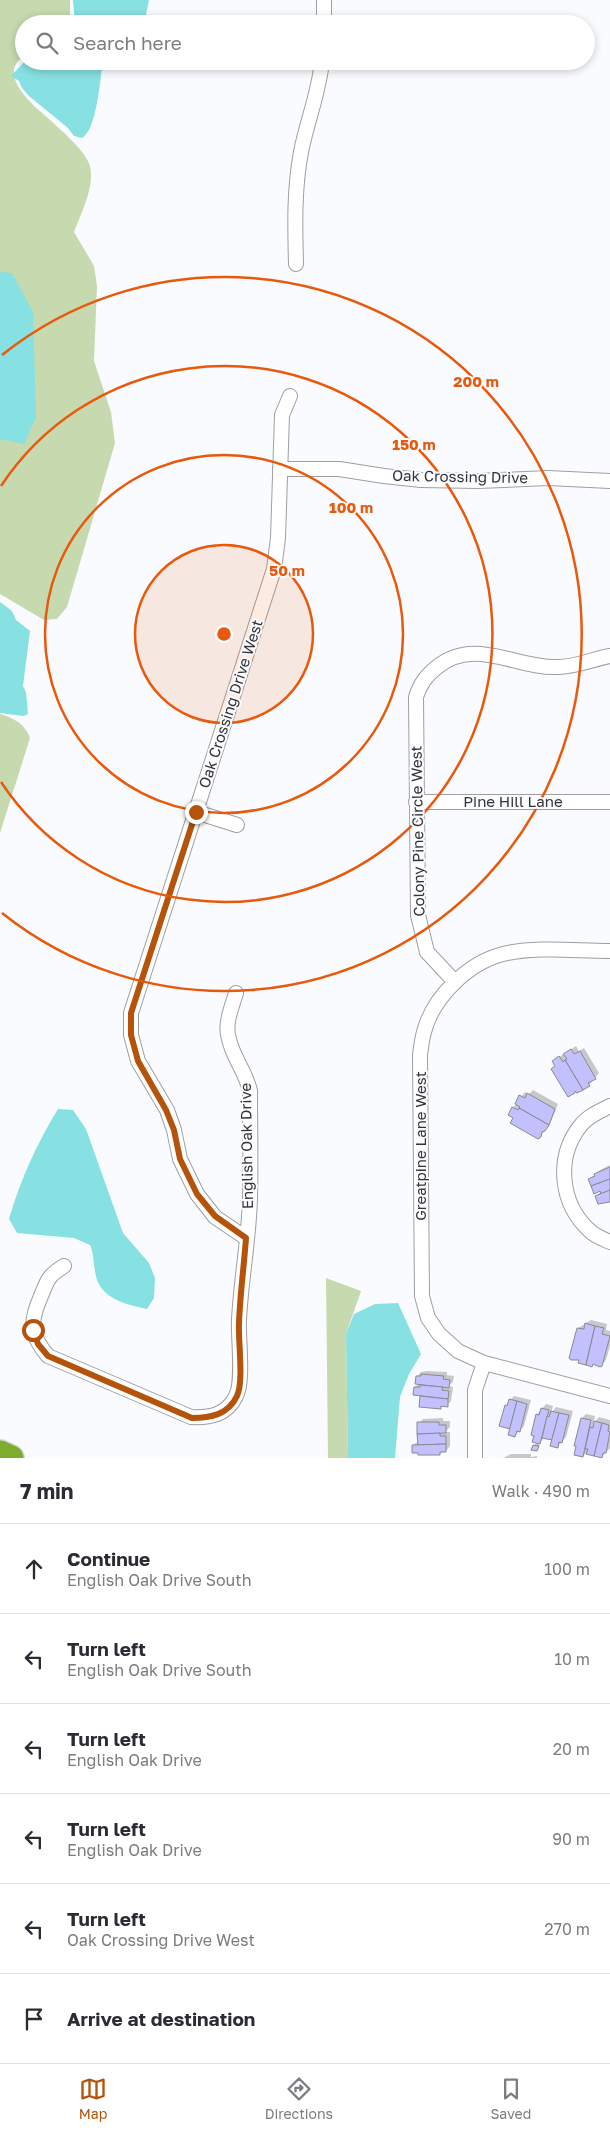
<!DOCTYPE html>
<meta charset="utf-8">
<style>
:root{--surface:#fff;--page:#f2f2f3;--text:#2b2b33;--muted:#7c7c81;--line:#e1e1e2;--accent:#b45309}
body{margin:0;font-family:"Golos Text",sans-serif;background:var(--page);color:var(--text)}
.stop{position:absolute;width:15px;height:15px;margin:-11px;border:4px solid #b45309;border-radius:50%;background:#fff}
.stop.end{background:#b45309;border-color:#fff;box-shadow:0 1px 5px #0008}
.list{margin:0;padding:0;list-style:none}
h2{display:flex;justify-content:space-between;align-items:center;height:65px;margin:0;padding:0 20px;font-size:21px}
h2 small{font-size:16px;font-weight:400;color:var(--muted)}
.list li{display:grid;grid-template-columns:32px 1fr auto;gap:15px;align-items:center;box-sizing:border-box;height:90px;padding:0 20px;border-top:1px solid var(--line)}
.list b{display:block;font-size:19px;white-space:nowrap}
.list p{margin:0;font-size:16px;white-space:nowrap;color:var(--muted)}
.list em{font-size:16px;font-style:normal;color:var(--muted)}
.icon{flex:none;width:28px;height:28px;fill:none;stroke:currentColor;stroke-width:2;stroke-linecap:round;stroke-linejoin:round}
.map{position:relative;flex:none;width:610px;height:1458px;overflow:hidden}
.search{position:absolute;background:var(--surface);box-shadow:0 2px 8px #0003;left:15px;right:15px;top:15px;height:55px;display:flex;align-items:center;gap:12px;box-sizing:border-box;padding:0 18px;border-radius:28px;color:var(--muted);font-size:19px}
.sheet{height:605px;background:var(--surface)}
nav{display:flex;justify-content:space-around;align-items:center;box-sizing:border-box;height:70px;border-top:1px solid var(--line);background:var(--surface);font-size:14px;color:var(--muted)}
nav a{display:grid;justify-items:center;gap:2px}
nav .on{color:var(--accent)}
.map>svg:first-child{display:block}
</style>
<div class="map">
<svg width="610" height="1458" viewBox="0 0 610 1458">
<rect width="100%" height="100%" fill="#fafbff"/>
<!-- green -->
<g fill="#c7d9af">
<path d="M 0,0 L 70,0 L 70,24 L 24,24 L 24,56 C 0,72 24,97 41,112 C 53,123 86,150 90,166 C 95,187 81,213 74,232 L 94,266 L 97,286 L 94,361 L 111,412 L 115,443 L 67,607 L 57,619 L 44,620 L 0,594 Z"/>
<path d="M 0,714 C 14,718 25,724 30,738 L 0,833 Z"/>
<polygon points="326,1278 361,1291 346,1334 348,1458 328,1458"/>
</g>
<!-- water -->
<g fill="#87e0e1">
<polygon points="73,0 149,0 144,24 75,24"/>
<path d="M 25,61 L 103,61 C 100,78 97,130 82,138 L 74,136 L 68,128 L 29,96 L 22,88 L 19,81 L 11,76 Z"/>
<polygon points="0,272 12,273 33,312 36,417 24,444 0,439"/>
<polygon points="0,602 12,611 16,620 30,631 23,686 26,692 28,714 23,716 0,713"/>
<path d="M 58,1109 L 73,1110 L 86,1129 L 123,1233 L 149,1263 L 155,1278 L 154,1298 L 147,1309 C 124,1304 98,1298 95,1271 C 93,1261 94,1254 90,1245 L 74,1238 L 17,1233 L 9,1219 C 20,1181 37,1143 58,1109 Z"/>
<polygon points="398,1303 421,1354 409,1374 400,1397 395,1458 348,1458 346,1334 354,1314 375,1304"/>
</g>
<!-- shadow -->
<g fill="#0003">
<polygon points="576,1046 579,1051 584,1048 599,1073 589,1085 569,1095 553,1061"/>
<polygon points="533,1090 558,1104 549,1126 540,1136 515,1117 513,1108 525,1092 529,1094"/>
<polygon points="610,1165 610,1201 596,1196 605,1188 590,1179 600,1170"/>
<polygon points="591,1320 607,1324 606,1330 610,1331 610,1346 606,1360 602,1365 594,1363 592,1365 578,1328"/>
<polygon points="427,1371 447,1372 447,1375 454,1376 453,1382 448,1386 453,1387 451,1401 447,1405 443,1405 440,1408 420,1406 421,1394 415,1387 419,1384 417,1377 421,1372"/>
<polygon points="514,1396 531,1400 524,1426 515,1435 511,1428 506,1406"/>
<polygon points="546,1404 553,1406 551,1413 556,1407 573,1411 566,1437 557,1447 553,1440 545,1437 538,1444 540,1445 537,1450 534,1445 538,1442 537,1415"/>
<polygon points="586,1414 595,1416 593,1424 599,1417 610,1420 610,1448 602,1457 589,1450 583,1456 582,1418"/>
<polygon points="443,1418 443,1421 450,1421 450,1427 445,1432 450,1432 450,1446 446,1451 439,1454 413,1445 419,1441 419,1423 423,1419"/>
<polygon points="511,1454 531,1454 531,1457 537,1456 537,1458 503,1458"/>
</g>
<!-- building -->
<g fill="#c2c1fe" stroke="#89898d">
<polygon points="571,1049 574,1054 580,1051 596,1079 588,1083 590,1086 583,1090 565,1060 567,1059 563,1054"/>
<polygon points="559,1056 563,1062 565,1060 583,1090 577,1093 575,1091 575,1093 568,1097 551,1069 555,1066 552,1061"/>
<polygon points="527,1093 555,1109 549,1125 519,1108 520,1107 515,1104 519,1095 525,1098"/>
<polygon points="512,1107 518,1110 519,1108 549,1125 545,1131 542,1132 541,1137 538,1139 510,1123 513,1118 508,1115"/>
<polygon points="610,1167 610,1179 591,1186 588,1179 595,1176 594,1174"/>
<polygon points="610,1179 610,1190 601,1194 600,1191 594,1194 591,1186"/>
<polygon points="610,1190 610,1202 598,1204 595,1196"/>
<polygon points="585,1323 595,1326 586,1365 578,1363 579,1360 571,1360 569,1358 577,1328 584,1329"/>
<polygon points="595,1326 604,1328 602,1334 610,1336 602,1366 600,1367 593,1364 592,1367 586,1365"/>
<polygon points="421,1374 444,1376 443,1379 450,1380 449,1388 415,1384 416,1376 421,1376"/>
<polygon points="420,1385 443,1387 442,1390 449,1391 448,1399 413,1395 414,1387 420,1387"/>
<polygon points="420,1396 448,1399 448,1407 441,1406 441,1409 419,1407"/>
<polygon points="509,1399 517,1401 510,1429 499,1426 505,1405 507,1406"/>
<polygon points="517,1401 527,1404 520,1432 517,1431 515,1437 508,1435"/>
<polygon points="541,1408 549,1410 540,1444 532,1442 534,1436 531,1435 536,1414 539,1415"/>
<polygon points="551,1411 559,1413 552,1440 542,1438 547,1416 549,1417"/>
<polygon points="559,1413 569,1415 562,1443 559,1442 558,1448 550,1446"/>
<polygon points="581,1418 591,1420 583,1457 574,1455 576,1446 574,1446"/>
<polygon points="594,1421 602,1423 594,1456 586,1454 588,1449 585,1449 590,1427 593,1428"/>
<polygon points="417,1422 439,1422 439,1425 446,1425 446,1433 417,1434"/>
<polygon points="602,1423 609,1425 608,1431 610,1432 606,1453 603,1453 602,1458 594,1456"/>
<polygon points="440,1433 440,1436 446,1436 446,1444 418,1445 417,1434"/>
<polygon points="446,1444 446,1452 440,1452 440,1455 418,1455 418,1453 412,1453 412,1445"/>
<polygon points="533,1445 539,1446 537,1451 531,1450"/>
</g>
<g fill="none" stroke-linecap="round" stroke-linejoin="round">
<defs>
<g id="minor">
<polyline points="324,24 324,0"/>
<path d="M 296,264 C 295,226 294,189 301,152 C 307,121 319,93 322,61"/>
<polyline points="280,469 339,469 384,476 421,480 478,481 548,478 610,481"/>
<polyline points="416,802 610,802"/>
<polyline points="196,812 237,825"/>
<path d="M 610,951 C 575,951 537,946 503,954 C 468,963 433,997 424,1032 C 422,1039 421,1047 420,1055 L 422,1296 L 428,1318 L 439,1334 L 458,1351 L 484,1363 L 610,1396"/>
<path d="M 455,982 L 427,952 L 418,915 L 416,697 C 420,684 426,676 437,667 C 475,636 516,669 558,667 C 576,667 593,659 610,656"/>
<path d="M 610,1106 C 600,1111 588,1116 581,1125 C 555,1157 560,1204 590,1231 C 595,1236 603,1239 610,1242"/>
<polyline points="246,1238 215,1217 197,1194 180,1159 174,1130 167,1110 138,1061 131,1035 131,1013 274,569 278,538 282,415 290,396"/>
<path d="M 64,1266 C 48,1276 48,1279 41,1296 C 30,1321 29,1334 48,1356 L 191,1417 C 210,1418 227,1415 236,1396 C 244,1381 238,1339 239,1320 C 241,1279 249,1239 250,1198 C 251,1162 250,1126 250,1091 C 246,1072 233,1058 229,1039 C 224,1024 232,1007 236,993"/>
<polyline points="475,1458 475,1390 484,1363"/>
</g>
<polyline id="motorway" points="0,1453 11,1458"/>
</defs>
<!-- minor casing -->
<use href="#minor" stroke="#9f9fa3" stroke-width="16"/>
<!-- motorway casing -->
<use href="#motorway" stroke="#d6d6d7" stroke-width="28"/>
<!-- minor -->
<use href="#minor" stroke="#fff" stroke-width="14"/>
<!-- motorway -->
<use href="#motorway" stroke="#7dac2f" stroke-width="25"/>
</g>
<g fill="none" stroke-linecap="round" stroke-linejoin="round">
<!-- route -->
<path stroke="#b45309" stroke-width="6" d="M 33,1330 L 38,1344 L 48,1356 L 192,1418 C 210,1418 228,1415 237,1396 C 244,1381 238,1341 239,1323 C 240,1295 244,1266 246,1238 L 215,1216 L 197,1194 L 180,1159 L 174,1130 L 166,1110 L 138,1061 L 131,1035 L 131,1013 L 196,812"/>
</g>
<!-- distance rings -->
<circle cx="224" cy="634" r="89" fill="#e8590c" fill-opacity=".12"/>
<g fill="none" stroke="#e8590c" stroke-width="2.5">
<circle cx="224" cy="634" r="89"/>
<circle cx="224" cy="634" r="179"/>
<path d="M1 486A268 268 0 1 1 1 782"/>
<path d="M2 355A357 357 0 1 1 2 913"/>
</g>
<g text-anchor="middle" stroke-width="4" stroke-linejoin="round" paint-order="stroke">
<!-- street labels -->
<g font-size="15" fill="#343436" stroke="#fafbff">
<text transform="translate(460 477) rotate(1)" y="5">Oak Crossing Drive</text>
<text transform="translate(231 704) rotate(-72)" y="5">Oak Crossing Drive West</text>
<text x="513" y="807">Pine Hill Lane</text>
<text transform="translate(418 831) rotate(-91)" y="5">Colony Pine Circle West</text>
<text transform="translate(247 1146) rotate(-91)" y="5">English Oak Drive</text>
<text transform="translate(421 1146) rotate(-90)" y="5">Greatpine Lane West</text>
</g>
</g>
<circle cx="224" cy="634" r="8" fill="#e8590c" stroke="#fafbff" stroke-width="2.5"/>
<g font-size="15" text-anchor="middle" font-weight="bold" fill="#e8590c" stroke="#fafbff" stroke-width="4" stroke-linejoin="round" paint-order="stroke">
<text x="476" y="387">200 m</text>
<text x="414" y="450">150 m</text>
<text x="351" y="513">100 m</text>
<text x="287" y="576">50 m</text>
</g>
</svg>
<div class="stop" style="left:33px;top:1330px"></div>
<div class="stop end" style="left:196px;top:812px"></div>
<div class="search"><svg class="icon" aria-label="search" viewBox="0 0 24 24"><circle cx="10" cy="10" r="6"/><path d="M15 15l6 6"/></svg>Search here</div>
</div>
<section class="sheet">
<h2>7 min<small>Walk · 490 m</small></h2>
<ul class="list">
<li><svg class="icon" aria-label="ahead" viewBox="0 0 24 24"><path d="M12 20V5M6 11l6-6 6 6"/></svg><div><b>Continue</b><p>English Oak Drive South</p></div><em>100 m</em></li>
<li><svg class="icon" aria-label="left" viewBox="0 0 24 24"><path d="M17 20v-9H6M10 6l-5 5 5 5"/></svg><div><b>Turn left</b><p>English Oak Drive South</p></div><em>10 m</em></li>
<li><svg class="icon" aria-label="left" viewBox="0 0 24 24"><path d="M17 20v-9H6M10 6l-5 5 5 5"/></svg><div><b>Turn left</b><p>English Oak Drive</p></div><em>20 m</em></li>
<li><svg class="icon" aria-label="left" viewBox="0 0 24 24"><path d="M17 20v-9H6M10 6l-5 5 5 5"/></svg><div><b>Turn left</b><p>English Oak Drive</p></div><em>90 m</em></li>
<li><svg class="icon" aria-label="left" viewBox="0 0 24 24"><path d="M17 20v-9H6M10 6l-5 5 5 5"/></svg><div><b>Turn left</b><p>Oak Crossing Drive West</p></div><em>270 m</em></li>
<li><svg class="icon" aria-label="arrive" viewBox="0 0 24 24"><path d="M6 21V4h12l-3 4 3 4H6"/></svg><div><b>Arrive at destination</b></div></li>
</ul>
</section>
<nav>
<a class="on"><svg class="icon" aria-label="map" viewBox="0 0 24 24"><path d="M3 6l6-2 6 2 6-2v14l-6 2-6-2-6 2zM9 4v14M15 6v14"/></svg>Map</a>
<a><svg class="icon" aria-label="directions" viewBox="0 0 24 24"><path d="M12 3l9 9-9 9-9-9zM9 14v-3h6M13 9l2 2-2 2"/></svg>Directions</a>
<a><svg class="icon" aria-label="saved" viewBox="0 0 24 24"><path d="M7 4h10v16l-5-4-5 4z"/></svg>Saved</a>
</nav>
